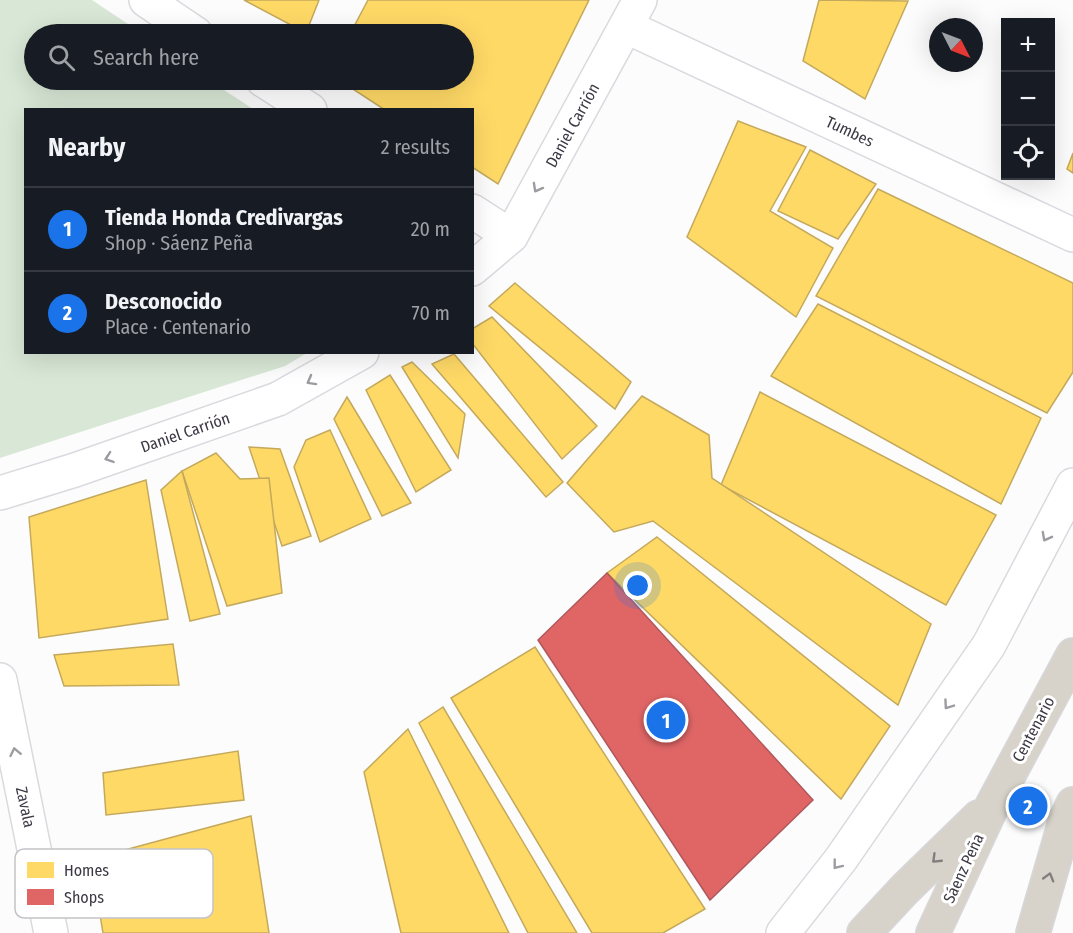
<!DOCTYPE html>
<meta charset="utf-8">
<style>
:root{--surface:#171b24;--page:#20242c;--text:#f1f3f6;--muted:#9ea1a6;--line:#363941;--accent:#1a73e8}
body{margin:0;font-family:"Fira Sans Condensed",sans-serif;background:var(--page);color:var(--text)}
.controls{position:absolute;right:18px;top:18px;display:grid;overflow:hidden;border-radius:0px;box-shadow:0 6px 24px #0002}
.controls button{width:54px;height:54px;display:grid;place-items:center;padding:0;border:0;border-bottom:2px solid var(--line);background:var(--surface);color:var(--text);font:30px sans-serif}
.compass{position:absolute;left:929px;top:18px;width:54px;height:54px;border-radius:50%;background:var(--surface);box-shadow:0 6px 24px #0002;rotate:132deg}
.you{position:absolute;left:638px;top:586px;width:21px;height:21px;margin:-15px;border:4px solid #fff;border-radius:50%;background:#1a73e8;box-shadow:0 0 0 9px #1a73e833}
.badge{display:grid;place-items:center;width:39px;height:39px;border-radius:50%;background:var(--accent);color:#fff;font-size:20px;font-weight:700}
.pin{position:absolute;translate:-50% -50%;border:3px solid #fff;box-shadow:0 2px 6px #0006}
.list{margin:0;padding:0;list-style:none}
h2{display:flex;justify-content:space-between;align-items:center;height:78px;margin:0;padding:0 24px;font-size:26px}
h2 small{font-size:20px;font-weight:400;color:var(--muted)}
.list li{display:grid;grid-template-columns:39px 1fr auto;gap:18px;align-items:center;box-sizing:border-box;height:84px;padding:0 24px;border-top:2px solid var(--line)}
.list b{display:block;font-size:22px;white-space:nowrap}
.list p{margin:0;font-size:20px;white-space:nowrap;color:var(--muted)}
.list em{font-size:20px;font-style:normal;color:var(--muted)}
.icon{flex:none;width:33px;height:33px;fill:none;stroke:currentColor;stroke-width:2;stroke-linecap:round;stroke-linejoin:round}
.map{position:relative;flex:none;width:1073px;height:933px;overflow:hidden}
.search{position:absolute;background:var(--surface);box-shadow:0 6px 24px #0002;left:24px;top:24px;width:450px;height:66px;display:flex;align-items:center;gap:15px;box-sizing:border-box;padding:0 21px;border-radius:33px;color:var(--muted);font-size:22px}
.panel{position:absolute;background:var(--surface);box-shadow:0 6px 24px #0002;left:24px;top:108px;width:450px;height:246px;border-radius:0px}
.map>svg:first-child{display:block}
</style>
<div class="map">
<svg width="1073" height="933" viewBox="0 0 1073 933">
<rect width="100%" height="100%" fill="#fcfcfc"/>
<!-- green -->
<polygon fill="#d8e7d6" points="0,0 92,0 143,34 34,34 34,80 209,80 253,109 26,110 26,352 307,353 285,366 0,458"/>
<!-- homes -->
<g fill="#ffd966" stroke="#c4a95c" stroke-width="1.5">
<polygon points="244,0 319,0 306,33"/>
<polygon points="368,0 589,0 498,184 472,167 472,110 385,110 339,80 464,80 464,34 350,34"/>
<polygon points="819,0 908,1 865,99 803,61"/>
<polygon points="738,121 806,147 770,211 833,248 796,317 687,237"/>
<polygon points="810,150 876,184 838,239 778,211"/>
<polygon points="1073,153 1073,173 1067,169"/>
<polygon points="878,189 1073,283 1073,372 1047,413 816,296"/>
<polygon points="515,283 631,382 615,409 489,306"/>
<polygon points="818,304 1041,418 1001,504 771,376"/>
<polygon points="492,317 597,426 562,459 472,343 472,329"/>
<polygon points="454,354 563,482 546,497 432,364"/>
<polygon points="412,362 465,414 458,458 402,367"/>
<polygon points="390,375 451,470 416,492 366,390"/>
<polygon points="760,392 996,515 946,605 721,485"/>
<polygon points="642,396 709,435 712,478 931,624 898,705 653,521 614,532 567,483"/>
<polygon points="347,397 411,503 382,516 334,419"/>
<polygon points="330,430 371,519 320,542 294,467 306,440"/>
<polygon points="249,447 280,449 311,536 282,546"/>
<polygon points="216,453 240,479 269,478 282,593 227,606 182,471"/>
<polygon points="182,471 220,614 190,621 161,490"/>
<polygon points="146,480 168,619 39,638 29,517"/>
<polygon points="657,537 890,726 841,799 607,573"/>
<polygon points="173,644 179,685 64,686 54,655"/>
<polygon points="535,647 705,909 663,933 592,933 451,698"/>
<polygon points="443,707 577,933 528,933 419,723"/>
<polygon points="408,729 509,933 401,933 364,772"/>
<polygon points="238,751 244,800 106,815 103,773"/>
<polygon points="251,816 269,933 103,933 91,859"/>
</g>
<!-- shops -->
<polygon fill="#e06666" stroke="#af585c" stroke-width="1.5" points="607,573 813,800 710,900 538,640"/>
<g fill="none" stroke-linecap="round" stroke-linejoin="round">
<defs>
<g id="minor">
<polyline points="146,0 196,34"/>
<polyline points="627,27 1073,235"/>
<polyline points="263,80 310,110"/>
<polyline points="472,211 511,236"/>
<polyline points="472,269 511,236 640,0"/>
<polyline points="0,493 75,470 278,399 362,352"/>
<polyline points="0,680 51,933"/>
<polyline points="783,933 841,859 989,645 1073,485"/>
</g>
<g id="highway">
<polyline points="864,933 905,889 979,817"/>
<polyline points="933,933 993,804 1073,655"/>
<polyline points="1033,933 1066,819 1073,804"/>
</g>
</defs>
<!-- minor casing -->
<use href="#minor" stroke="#dbd9df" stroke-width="36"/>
<!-- highway casing -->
<use href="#highway" stroke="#d7d6d9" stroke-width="36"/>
<!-- minor -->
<use href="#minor" stroke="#fff" stroke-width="33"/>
<!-- highway -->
<use href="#highway" stroke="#d8d3ca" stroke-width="33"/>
</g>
<!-- one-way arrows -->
<defs><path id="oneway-chevron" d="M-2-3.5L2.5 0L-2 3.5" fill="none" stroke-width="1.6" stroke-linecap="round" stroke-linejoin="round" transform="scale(1.5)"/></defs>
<g stroke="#9e9ca2">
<use href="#oneway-chevron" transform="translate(537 188) rotate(119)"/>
<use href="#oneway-chevron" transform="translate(311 381) rotate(151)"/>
<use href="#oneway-chevron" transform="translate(109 458) rotate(161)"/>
<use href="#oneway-chevron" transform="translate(1046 537) rotate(118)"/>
<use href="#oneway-chevron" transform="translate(948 705) rotate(125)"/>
<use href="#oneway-chevron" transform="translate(15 752) rotate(-102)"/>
<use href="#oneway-chevron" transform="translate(837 865) rotate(128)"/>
</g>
<g stroke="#827e80">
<use href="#oneway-chevron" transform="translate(936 859) rotate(136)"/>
<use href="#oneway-chevron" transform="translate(1049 877) rotate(-74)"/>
</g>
<g text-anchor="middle" stroke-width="6" stroke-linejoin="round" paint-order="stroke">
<!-- street labels -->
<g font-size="16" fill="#3c3844" stroke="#fff">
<text transform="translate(572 125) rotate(-61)" y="6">Daniel Carrión</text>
<text transform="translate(850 131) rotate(25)" y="6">Tumbes</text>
<text transform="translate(185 432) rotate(-19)" y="6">Daniel Carrión</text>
<text transform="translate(1033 729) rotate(-62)" y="6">Centenario</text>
<text transform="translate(26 807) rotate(78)" y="6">Zavala</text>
<text transform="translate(963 868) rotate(-65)" y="6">Sáenz Peña</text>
</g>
</g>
<!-- legend -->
<rect x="15" y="849" width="198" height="69" rx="9" fill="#fff" stroke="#c4c3c7" stroke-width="1.5"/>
<rect x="27" y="862" width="27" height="16" fill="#ffd966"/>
<rect x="27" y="889" width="27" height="16" fill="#e06666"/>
<g font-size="16" fill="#3c3844">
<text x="64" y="876">Homes</text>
<text x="64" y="903">Shops</text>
</g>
</svg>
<div class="controls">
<button>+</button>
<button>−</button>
<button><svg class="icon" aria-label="locate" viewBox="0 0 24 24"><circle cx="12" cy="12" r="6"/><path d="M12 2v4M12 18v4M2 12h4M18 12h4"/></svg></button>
</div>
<svg class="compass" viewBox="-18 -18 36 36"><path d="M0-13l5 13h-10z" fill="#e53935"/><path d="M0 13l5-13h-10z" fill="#9ea1a6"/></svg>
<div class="you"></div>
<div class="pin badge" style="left:666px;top:720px">1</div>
<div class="pin badge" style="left:1028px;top:806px">2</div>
<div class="search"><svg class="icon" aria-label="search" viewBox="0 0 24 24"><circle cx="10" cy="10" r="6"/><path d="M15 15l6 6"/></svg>Search here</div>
<section class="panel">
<h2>Nearby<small>2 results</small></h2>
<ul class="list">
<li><span class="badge">1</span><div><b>Tienda Honda Credivargas</b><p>Shop · Sáenz Peña</p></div><em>20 m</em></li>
<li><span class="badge">2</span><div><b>Desconocido</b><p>Place · Centenario</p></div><em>70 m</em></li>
</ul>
</section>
</div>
